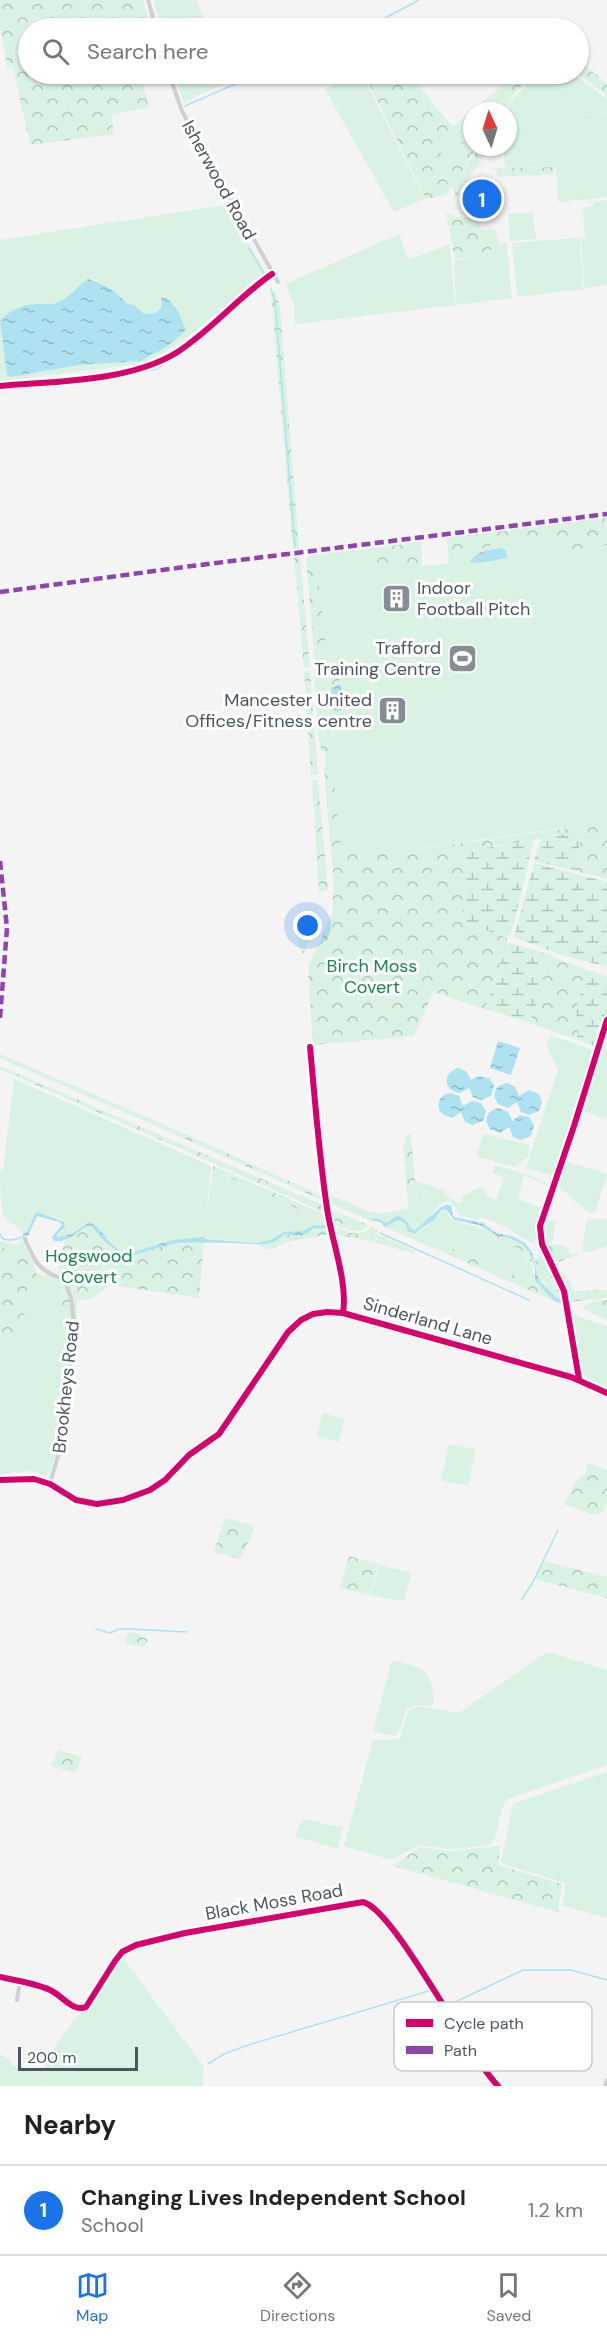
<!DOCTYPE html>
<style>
:root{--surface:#fff;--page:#f2f2f2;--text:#222;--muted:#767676;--line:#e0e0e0;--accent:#1a73e8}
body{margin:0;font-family:"DM Sans",sans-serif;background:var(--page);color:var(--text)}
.compass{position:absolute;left:463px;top:102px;width:54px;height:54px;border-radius:50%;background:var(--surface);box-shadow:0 2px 4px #0004;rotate:356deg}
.scale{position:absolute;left:18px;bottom:15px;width:120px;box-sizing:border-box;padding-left:6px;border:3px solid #4a5661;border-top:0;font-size:16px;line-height:21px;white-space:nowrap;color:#4a5661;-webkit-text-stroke:4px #fff;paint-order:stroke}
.you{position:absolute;left:308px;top:926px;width:21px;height:21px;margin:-15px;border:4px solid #fff;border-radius:50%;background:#1a73e8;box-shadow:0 0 0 9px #1a73e833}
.badge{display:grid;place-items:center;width:39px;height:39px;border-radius:50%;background:var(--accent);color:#fff;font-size:20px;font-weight:700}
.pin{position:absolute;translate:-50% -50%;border:3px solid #fff;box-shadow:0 2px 6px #0006}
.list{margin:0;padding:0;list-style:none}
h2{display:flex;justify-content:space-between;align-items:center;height:78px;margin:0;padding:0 24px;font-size:26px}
h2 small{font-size:20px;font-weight:400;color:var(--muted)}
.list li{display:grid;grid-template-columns:39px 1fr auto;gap:18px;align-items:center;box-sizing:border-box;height:90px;padding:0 24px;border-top:2px solid var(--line)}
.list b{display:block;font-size:22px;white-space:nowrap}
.list p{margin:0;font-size:20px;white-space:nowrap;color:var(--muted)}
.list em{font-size:20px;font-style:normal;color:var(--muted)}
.icon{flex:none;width:33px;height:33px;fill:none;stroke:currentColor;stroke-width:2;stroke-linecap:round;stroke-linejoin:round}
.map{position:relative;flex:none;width:607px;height:2086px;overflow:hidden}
.search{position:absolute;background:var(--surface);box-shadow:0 2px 4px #0004;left:18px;right:18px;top:18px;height:66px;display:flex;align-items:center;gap:15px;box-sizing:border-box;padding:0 21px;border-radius:33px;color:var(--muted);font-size:22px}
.sheet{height:168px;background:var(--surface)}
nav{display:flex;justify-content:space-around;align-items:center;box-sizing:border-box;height:84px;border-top:2px solid var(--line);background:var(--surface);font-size:16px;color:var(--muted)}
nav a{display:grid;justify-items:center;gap:3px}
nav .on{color:var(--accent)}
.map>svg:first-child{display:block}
</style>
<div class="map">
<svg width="607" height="2086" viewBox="0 0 607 2086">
<defs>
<pattern id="forest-crowns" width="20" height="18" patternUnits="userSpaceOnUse" patternTransform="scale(1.5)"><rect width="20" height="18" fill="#d9f2e3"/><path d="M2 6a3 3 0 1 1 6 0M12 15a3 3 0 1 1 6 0" fill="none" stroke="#b2c7bb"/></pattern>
<pattern id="wetland-marsh" width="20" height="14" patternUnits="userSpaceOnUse" patternTransform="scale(1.5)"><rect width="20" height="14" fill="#d9f2e3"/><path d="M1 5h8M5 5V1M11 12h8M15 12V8" fill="none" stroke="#b2c7bb"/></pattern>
<pattern id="water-ripples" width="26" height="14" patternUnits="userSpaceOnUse" patternTransform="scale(1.5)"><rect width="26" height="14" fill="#aee2f0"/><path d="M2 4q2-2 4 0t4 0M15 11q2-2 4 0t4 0" fill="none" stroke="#90bac6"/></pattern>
</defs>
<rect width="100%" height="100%" fill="#f4f4f4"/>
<!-- green -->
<g fill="#d9f2e3">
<polygon points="153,0 197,0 206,28 162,28"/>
<polygon points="175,74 219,74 222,85 183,102"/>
<polygon points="334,74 362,74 425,199 394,212 325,89 338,82"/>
<polygon points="537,74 574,74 607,99 607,112 582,116 607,113 607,197 558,202 556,167 505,167 503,147 508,147 508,111 472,111 472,144 465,140 447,160 431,142 457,132 453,127 500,87 512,100"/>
<polygon points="607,200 607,285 584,288 581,238 585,237 583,208 592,206 595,202"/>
<path d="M 226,205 L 266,274 L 258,277 C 222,308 185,347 140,364 L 3,381 L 0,378 L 0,240 Z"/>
<polygon points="533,212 536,239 510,241 508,214"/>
<polygon points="399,234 408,260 450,244 455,305 295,324 295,308 286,284"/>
<polygon points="580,238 583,289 517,297 512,243"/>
<polygon points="507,243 512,298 456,305 454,261 483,255 500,244"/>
<polygon points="607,518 607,827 584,826 547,830 332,861 325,781 326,754 320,749 312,557 419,542 421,567 449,563 447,538"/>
<polygon points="607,1026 607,1119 581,1111"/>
<path d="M 551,1037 C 566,1039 577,1044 591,1050 L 592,1056 L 581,1096 L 553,1176 L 526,1168 L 558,1070 L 546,1044 Z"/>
<polygon points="0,1054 181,1132 174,1134 0,1058"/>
<path d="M 14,1079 L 211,1166 L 207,1211 L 213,1170 L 309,1214 L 316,1218 L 319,1225 L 297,1233 L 284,1232 L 263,1243 L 204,1238 L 172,1240 L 131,1253 C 110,1252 104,1228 87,1222 L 73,1233 L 57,1238 L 57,1234 L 64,1230 L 62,1220 L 38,1212 L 35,1214 L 27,1232 L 23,1234 C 18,1226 11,1224 5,1218 C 0,1209 0,1184 0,1171 L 3,1170 Z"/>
<polygon points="485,1134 529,1145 528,1157 514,1167 478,1157 477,1154 483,1135"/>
<polygon points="565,1161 607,1174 595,1212 589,1213 557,1185"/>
<path d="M 495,1165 C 513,1171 536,1175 551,1186 L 551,1189 L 550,1190 L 551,1187 L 524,1175 L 518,1199 L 544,1209 L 538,1227 L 539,1237 L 535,1238 L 535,1244 L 528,1241 L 527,1239 L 523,1239 C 516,1232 490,1219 481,1218 L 478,1220 L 459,1215 L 456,1208 L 449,1201 L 441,1203 L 431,1216 L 415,1230 L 410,1228 L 409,1224 L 397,1215 L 387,1223 L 376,1218 L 369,1220 L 327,1202 L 328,1194 L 370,1212 L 384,1213 L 408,1208 L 408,1201 L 421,1211 L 427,1212 L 424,1205 L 417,1201 L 415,1181 L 445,1190 L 444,1194 L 460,1204 L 463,1196 L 482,1186 L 487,1196 L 496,1200 L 504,1177 L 492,1173 Z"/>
<path d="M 446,1209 L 451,1220 L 487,1230 L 495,1240 L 506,1246 L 519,1248 L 532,1265 L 535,1280 L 524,1279 L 453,1249 L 447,1254 L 385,1227 L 398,1220 L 406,1224 L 410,1233 C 423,1233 434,1220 441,1210 Z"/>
<polygon points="545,1219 556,1221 552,1244 542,1237 541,1226"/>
<polygon points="587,1219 607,1219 607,1246 588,1252 582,1251"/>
<polygon points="377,1234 415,1251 415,1254 373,1242"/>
<polygon points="23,1240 37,1273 56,1282 68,1323 73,1324 65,1377 59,1445 48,1476 31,1471 0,1474 0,1241 16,1245"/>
<path d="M 543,1250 L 553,1285 L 551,1286 C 537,1282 541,1269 538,1258 Z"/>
<polygon points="574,1315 607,1326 607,1389 583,1376 570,1317"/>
<polygon points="323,1413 344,1419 339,1442 317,1436"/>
<polygon points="449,1444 476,1449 468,1486 441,1480"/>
<polygon points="380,1565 411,1573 404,1601 370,1595"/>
<polygon points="547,1652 607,1670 607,1765 508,1799 504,1803 494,1840 490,1845 449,1849 419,1845 392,1860 344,1846 373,1740 400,1739 408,1711 417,1706 459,1713"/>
<path d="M 392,1660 C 421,1668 432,1667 434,1703 L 430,1706 C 393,1701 412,1721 394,1736 L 373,1731 Z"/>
<polygon points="607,1772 607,1918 563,1906 565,1883 503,1864 501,1861 513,1804"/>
<polygon points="304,1819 343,1828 338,1849 297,1837 296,1833"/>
<polygon points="122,1957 204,2067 203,2086 43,2086 40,2080 42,2086 0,2086 0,2054 9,2059 12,2065 35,2071 37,2074 39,2071 42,2071 55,2052 53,2049 80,2013 89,2008"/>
</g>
<!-- forest -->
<g fill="url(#forest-crowns)">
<polygon points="0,0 143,0 151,28 28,28 28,74 140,74 149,107 111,115 114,134 30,145 13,67 7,67 0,25"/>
<polygon points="579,61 607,83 607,95 578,74"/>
<polygon points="364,74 409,74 457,132 432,142 447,160 465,139 472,144 472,147 476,148 460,175 478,149 483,148 487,153 456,197 452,186 446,195 426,199"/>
<polygon points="515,74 533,74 510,98 500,87"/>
<polygon points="554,167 553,174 498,177 495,168"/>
<polygon points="446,213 456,217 477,217 481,230 495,229 499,245 482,255 455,259"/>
<polygon points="275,290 280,307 299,548 293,549 271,293"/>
<path d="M 607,518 L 607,545 C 594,546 578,551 565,548 C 551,546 539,539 524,539 C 499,539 472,552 450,563 L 447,538 Z"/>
<path d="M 422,542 L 422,562 C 412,570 394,570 381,570 L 368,550 L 316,557 L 327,658 L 315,664 L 306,559 L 309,556 Z"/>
<polygon points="300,556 310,667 304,668 294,557"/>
<polygon points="310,671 318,775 311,775 304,672"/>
<polygon points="335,675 339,677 340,681 325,689 330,750 323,752 319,742 314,677"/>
<polygon points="324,767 330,768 336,794 341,853 343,855 426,848 584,826 607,827 607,879 575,871 582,831 468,851 466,854 464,906 459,920 507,938 507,945 485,1009 433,992 414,1036 313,1045 308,967 332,914 334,884"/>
<polygon points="312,780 318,780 328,889 319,892"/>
<path d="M 311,923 L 316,925 L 303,954 C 297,947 297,932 301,924 Z"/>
<polygon points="536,950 587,970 576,1010 578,1040 529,1023 545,984 539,968"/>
<polygon points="0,1066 325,1206 324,1212 0,1069"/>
<polygon points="181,1132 318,1194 322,1200 174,1134"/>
<polygon points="411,1134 417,1201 424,1205 428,1213 421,1211 408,1201 403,1146 406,1135"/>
<polygon points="213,1166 319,1212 326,1215 328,1226 319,1225 316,1218 309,1214 213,1170"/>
<path d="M 328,1208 L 368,1225 C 358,1238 345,1226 331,1225 Z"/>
<polygon points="89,1225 106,1243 126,1257 167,1245 204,1242 199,1298 111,1285 93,1298 77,1301 77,1320 69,1322 58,1293 56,1282 44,1275 58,1275 64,1241"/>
<path d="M 371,1226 L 378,1230 L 373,1242 L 333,1234 L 332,1229 C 349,1225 345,1240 369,1230 Z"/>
<polygon points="314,1228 329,1228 330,1234 287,1242 268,1250 260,1246 271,1243 285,1234 297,1237"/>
<path d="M 487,1230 C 501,1240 534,1239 532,1264 L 519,1248 C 504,1246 496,1242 487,1230 Z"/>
<polygon points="542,1237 552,1244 565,1246 571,1255 581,1253 559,1262 554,1261 544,1247"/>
<polygon points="540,1240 560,1287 563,1299 557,1298 539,1281 535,1261 538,1258 543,1283 551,1286 553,1284 543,1250 540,1256 538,1241"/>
<polygon points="0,1247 31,1257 37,1273 24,1295 26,1311 16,1336 10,1339 0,1338"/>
<polygon points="453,1249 524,1279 535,1280 554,1301 447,1254"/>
<polygon points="562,1272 571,1282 573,1291 607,1290 607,1298 568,1302 560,1273"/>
<polygon points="607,1300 607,1320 582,1308 588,1303"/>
<polygon points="588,1463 607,1470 607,1503 603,1513 591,1514 565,1504 575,1483 585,1474"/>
<polygon points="225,1518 251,1525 254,1529 241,1559 214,1552"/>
<polygon points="349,1556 379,1564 369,1595 340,1588"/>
<polygon points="544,1561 607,1577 607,1598 535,1579"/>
<polygon points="129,1633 137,1633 148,1640 144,1647 127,1644 125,1640"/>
<polygon points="59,1750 82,1757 75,1773 51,1766"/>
<polygon points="500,1846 498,1865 562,1884 558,1912 393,1866 419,1847 449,1851"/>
</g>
<!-- wetland -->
<g fill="url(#wetland-marsh)">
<polygon points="582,831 575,871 534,861 541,838"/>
<polygon points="534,840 512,930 507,938 458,920 464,906 466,854 468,851"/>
<polygon points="534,863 607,882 607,967 562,955 514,937"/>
<polygon points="510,943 536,950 539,968 545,984 529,1023 485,1009 507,945"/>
<polygon points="587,970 607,976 607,1015 598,1043 595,1046 578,1040 576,1010"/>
</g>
<!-- water -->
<g fill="url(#water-ripples)">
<path d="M 88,279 C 104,285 116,290 127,304 L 134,305 L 144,314 L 156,313 L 162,307 L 161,298 L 167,298 L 178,311 L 186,330 L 168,346 L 141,361 L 79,365 L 10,377 L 7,375 L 0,320 C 13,309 22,304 39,304 C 44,304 49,305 53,304 C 67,301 76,287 88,279 Z"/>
<path d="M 501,548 L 506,550 L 507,558 L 479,563 L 470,562 C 476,551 489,550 501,548 Z"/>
<polygon points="337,685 341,685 342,709 337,712 333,710 331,688"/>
<polygon points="498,1041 520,1048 511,1075 490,1068"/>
<path d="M 458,1068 L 467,1072 L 471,1080 L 479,1076 L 489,1078 L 494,1085 L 491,1096 L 481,1100 L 473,1097 L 469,1088 L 460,1093 C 443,1091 442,1073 458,1068 Z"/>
<path d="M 508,1083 L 515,1087 L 519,1096 L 529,1090 L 539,1094 L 542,1102 L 539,1111 L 529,1115 L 521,1112 L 517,1102 L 508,1108 L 498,1104 C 491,1094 495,1084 508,1083 Z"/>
<path d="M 450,1093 L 459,1096 L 463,1106 L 472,1101 L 481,1103 L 486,1112 L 483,1121 L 473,1125 L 465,1122 L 461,1112 L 452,1118 L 442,1114 C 435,1105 439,1095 450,1093 Z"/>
<path d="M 498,1108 L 508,1112 L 512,1121 L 520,1115 L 529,1117 L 534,1125 L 531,1136 L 521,1140 L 513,1137 L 509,1127 L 500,1133 L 490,1129 C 483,1120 487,1110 498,1108 Z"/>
<polygon points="446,1205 451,1205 453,1216 455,1217 483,1223 496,1233 512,1236 525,1243 532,1252 539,1281 557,1298 563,1299 563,1304 554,1301 535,1280 535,1268 530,1253 522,1244 509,1238 498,1236 479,1225 454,1220 446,1209 441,1210 435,1219 415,1233 408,1232 406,1224 398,1220 385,1227 380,1222 369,1220 376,1218 387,1223 397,1215 407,1221 410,1228 415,1230 441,1207"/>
<path d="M 38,1212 L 64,1222 L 65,1228 L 57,1234 L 57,1238 L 73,1233 L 89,1222 C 105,1228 109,1252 131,1253 L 172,1240 L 204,1237 L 205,1239 L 257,1243 L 270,1240 L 284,1232 L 303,1231 L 314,1225 L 328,1226 L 329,1228 L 314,1228 C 305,1237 298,1237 285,1234 C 268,1250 257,1243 237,1243 C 218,1243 199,1242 180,1243 C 162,1245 144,1253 126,1257 L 106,1243 L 90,1225 C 78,1230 69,1243 54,1241 L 52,1237 L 62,1225 L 59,1222 L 37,1216 L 28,1236 L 24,1236 L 23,1234 L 27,1232 L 35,1214 Z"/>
</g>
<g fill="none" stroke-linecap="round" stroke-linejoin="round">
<!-- stream -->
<g stroke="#aee2f0" stroke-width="1.5">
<polyline points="372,25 419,0"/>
<polyline points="362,28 363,28"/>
<polyline points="185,106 258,74"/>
<polyline points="249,248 264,273"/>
<polyline points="271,289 275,301 295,547"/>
<polyline points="3,390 145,371 157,369 172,360 269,280"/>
<polyline points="312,1049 322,1156"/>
<polyline points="380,1233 529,1300"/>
<path d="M 0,1234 L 3,1239 C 11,1241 17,1240 24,1236"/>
<polyline points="522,1599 533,1582 558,1530"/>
<polyline points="96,1629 110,1633 119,1629 131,1629 186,1632"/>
<polyline points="451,2004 523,1970 571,1970 607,1980"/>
<polyline points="208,2064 224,2054 248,2045 429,1991"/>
</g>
<!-- street -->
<g stroke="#ced0d2" stroke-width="4">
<polyline points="148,0 156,28"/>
<polyline points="169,74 182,111 190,126 278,282"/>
<polyline points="550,1198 540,1226 540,1235 564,1291 579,1379"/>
<path d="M 25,1239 C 35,1262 38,1271 64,1279 L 71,1298 L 75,1333 L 67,1384 L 64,1436 L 50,1483"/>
<path d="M 0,1977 C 17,1981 37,1983 52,1991 C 63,1997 73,2012 86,2007 L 115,1961 L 122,1952 L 136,1945 L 185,1933 L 363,1902 C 395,1910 467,2054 498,2086"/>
<polyline points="17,2000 20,1982"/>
<polyline points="605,2086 607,2080"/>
</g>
<!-- secondary -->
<polyline stroke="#ced0d4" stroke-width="6" points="0,1480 34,1479 50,1484 76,1500 97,1504 123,1500 150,1490 165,1480 189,1455 219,1434 288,1332 301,1320 313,1314 327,1312 343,1313 571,1377 607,1393"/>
<!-- quiet -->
<g stroke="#8e44ad" stroke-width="4.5" stroke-dasharray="9 4.5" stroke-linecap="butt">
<polyline points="0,592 184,567 607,514"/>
<polyline points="0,861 7,928 0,1018"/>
</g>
<defs>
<g id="cycleway">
<path d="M 0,386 C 55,381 128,382 176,353 C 211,331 238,297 272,274"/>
<path d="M 310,1047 C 315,1100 319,1155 327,1208 C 331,1239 348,1281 343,1313"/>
<polyline points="579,1379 564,1291 542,1244 540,1226 574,1126 607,1020"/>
<polyline points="0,1480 34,1479 50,1484 76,1500 97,1504 123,1500 150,1490 165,1480 189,1455 219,1434 288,1332 301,1320 313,1314 327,1312 343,1313 571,1377 607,1393"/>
<path d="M 0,1977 C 17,1981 37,1983 52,1991 C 63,1997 73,2012 86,2007 L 115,1961 L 122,1952 L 136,1945 L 185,1933 L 363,1902 C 395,1910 467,2054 498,2086"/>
</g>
</defs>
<!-- cycleway casing -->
<use href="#cycleway" stroke="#fff" stroke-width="10"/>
<!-- cycleway -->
<use href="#cycleway" stroke="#d6006c" stroke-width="6"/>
</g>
<!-- icons -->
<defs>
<symbol id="building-square" viewBox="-11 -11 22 22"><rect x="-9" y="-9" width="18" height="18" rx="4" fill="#868d94" stroke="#fff"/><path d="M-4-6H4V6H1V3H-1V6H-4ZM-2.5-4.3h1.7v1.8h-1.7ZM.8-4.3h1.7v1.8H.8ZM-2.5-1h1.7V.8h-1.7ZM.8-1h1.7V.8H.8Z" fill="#fff"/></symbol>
<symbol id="stadium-square" viewBox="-11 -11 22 22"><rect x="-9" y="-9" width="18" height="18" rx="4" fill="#868d94" stroke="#fff"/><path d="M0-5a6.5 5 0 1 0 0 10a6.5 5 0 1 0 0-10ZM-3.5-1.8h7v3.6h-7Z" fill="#fff"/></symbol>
</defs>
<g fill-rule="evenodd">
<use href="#building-square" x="380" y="582" width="33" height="33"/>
<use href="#stadium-square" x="446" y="642" width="33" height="33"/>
<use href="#building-square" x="376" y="694" width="33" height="33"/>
</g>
<g text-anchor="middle" stroke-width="6" stroke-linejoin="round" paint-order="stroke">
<!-- street labels -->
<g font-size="18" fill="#4a5661" stroke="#fff">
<text transform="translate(219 180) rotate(61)" y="6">Isherwood Road</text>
<text transform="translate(428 1321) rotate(16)" y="6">Sinderland Lane</text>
<text transform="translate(66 1387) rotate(-84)" y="6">Brookheys Road</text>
<text transform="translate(274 1902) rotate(-10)" y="6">Black Moss Road</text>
</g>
<!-- poi labels -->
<g font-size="18" fill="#4a5661" stroke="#fff" text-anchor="end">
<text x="417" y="594" text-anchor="start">Indoor<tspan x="417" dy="21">Football Pitch</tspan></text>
<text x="441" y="654">Trafford<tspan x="441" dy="21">Training Centre</tspan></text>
<text x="372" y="706">Mancester United<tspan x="372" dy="21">Offices/Fitness centre</tspan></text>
</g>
<!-- park labels -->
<g font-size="18" fill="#17864f" stroke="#fff">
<text x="372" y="972">Birch Moss<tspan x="372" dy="21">Covert</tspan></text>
<text x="89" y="1262">Hogswood<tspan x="89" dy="21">Covert</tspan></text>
</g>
</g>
<!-- legend -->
<rect x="394" y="2002" width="198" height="69" rx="9" fill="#fff" stroke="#c9ccd0" stroke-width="1.5"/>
<rect x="406" y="2019" width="27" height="8" fill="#d6006c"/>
<rect x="406" y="2046" width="27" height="8" fill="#8e44ad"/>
<g font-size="16" fill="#4a5661">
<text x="444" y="2029">Cycle path</text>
<text x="444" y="2056">Path</text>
</g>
</svg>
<svg class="compass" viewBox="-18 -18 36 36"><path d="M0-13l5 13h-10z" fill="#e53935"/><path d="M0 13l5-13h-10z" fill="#767676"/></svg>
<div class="scale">200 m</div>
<div class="you"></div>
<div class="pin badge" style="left:482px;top:199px">1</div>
<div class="search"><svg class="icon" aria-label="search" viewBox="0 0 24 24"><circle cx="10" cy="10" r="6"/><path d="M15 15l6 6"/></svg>Search here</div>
</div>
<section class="sheet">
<h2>Nearby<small></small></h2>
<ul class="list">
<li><span class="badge">1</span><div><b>Changing Lives Independent School</b><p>School</p></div><em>1.2 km</em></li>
</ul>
</section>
<nav>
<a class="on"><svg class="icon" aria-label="map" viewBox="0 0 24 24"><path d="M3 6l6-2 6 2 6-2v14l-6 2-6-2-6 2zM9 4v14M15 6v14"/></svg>Map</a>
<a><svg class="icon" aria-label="directions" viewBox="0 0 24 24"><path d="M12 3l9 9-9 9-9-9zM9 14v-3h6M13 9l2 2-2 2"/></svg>Directions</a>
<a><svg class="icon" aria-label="saved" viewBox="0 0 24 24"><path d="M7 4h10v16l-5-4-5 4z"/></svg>Saved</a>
</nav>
